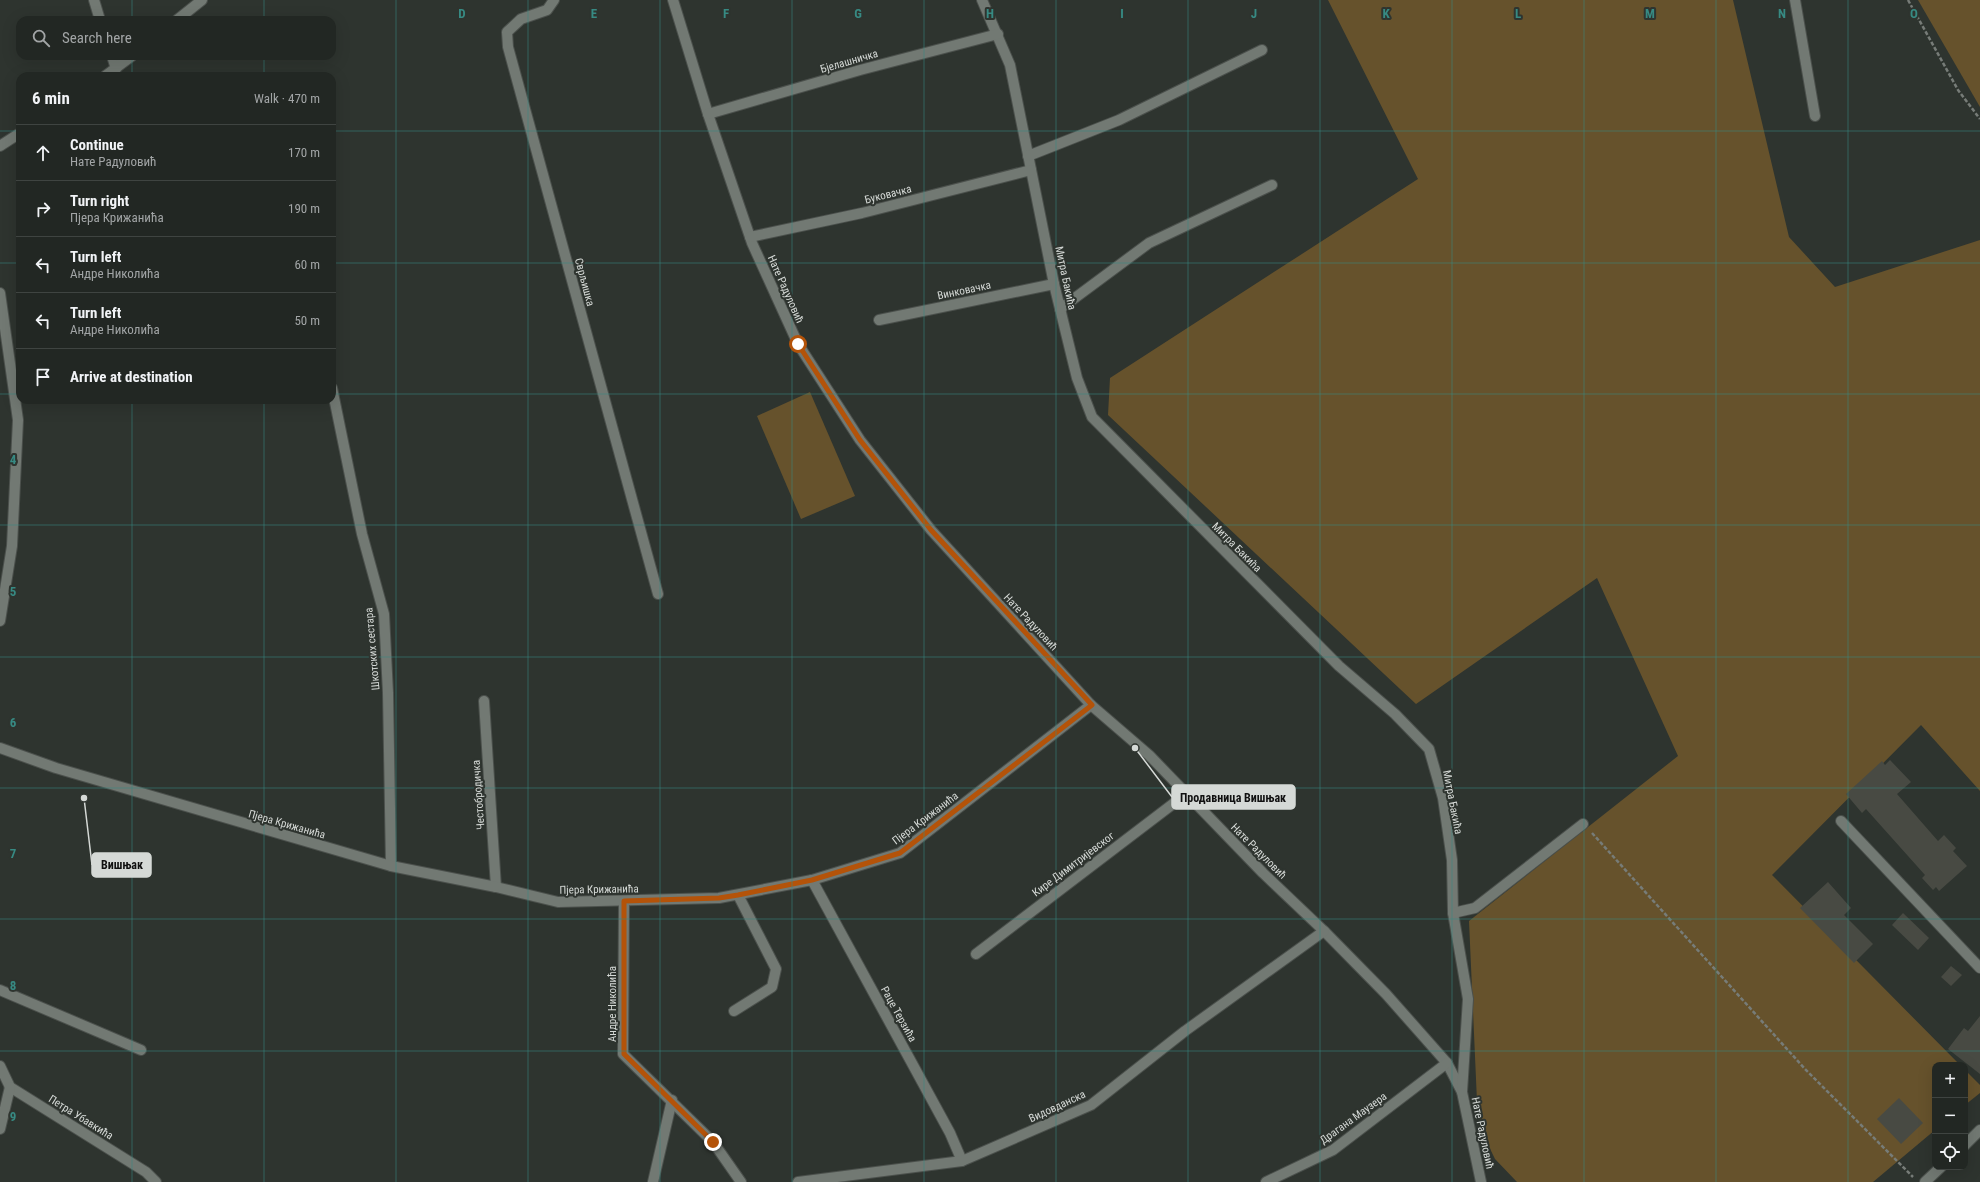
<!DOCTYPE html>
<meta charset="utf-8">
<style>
:root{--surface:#222723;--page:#2a2f2b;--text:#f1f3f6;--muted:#a2a5a6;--line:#3f4441}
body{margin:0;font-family:"Roboto Condensed",sans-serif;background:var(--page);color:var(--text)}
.controls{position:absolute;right:12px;bottom:12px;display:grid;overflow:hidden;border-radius:8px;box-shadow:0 4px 16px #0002}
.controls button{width:36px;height:36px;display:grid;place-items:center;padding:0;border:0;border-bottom:1px solid var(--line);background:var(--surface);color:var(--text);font:20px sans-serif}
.stop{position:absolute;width:12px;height:12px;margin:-9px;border:3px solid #b45309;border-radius:50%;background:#fff}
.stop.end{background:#b45309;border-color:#fff;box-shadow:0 1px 4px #0008}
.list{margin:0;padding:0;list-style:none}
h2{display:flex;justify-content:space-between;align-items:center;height:52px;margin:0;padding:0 16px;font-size:17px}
h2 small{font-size:13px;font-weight:400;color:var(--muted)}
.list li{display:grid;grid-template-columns:26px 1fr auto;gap:12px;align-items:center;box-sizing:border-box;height:56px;padding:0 16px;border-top:1px solid var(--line)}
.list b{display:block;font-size:15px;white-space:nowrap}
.list p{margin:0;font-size:13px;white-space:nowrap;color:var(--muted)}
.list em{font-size:13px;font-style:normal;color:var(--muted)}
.icon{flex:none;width:22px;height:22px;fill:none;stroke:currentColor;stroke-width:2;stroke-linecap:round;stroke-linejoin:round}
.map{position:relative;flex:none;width:1980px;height:1182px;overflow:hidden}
.search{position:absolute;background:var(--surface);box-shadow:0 4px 16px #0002;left:16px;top:16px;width:320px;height:44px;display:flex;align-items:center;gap:10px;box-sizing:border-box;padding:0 14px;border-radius:12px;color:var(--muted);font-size:15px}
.panel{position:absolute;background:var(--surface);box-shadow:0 4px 16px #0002;left:16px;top:72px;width:320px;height:332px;border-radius:12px}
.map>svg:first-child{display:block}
</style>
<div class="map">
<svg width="1980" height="1182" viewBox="0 0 1980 1182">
<rect width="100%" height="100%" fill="#2e342f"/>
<!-- green -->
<g fill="#66522c">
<polygon points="1328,0 1733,0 1789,237 1835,287 1980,240 1980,791 1921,725 1772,875 1960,1065 1935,1065 1935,1130 1873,1182 1517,1182 1495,1159 1478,1124 1469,921 1678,756 1597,578 1416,704 1108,415 1110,378 1418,179"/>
<polygon points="1918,0 1980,0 1980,107"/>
<polygon points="810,392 855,496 801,519 757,416"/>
<polygon points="1965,1070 1980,1085 1980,1093 1965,1105"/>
</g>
<!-- building -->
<g fill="#484a43">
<polygon points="1890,760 1911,782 1897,794 1938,841 1944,835 1956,848 1953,851 1967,866 1939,891 1936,887 1933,890 1922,878 1925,875 1866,809 1862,813 1846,794 1882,761 1885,765"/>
<polygon points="1828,882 1851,908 1844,915 1873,944 1854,963 1800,908"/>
<polygon points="1903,913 1929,938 1918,950 1892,925"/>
<polygon points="1951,966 1962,975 1951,986 1941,977"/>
<polygon points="1980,1016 1980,1074 1948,1049 1964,1028 1968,1031"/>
<polygon points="1899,1098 1923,1123 1901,1144 1877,1119"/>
</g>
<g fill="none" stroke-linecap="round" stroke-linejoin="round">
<defs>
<g id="minor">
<polyline points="94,0 100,20"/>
<polyline points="554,0 547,10 521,19 507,32 508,47 658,594"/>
<polyline points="673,0 708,114 752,243 798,344 860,440 931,530 1091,705 1149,755 1263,873 1324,931 1386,994 1447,1063 1462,1092 1481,1182"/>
<polyline points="982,0 1010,65 1054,284 1077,378 1092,417 1339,666 1395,714 1429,749 1443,798 1452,860 1453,913 1468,999 1462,1092"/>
<polyline points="1795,0 1815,116"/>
<polyline points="177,20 202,0"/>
<polyline points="112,56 116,69"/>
<polyline points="105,76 132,56"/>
<polyline points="708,114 860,70 998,34"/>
<polyline points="0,146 20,133"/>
<polyline points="1028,156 1119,120 1262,50"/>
<polyline points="750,237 862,213 1031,170"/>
<polyline points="0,293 18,420 12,546 0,621"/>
<polyline points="1060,309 1149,243 1272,185"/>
<polyline points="879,320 1054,284"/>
<polyline points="332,388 362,534 384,614 388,693 391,866"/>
<polyline points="484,701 496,887"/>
<polyline points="0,748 56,768 391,866 496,887 558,902 719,898 812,880 900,853 1091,705"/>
<polyline points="1841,821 1980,968"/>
<polyline points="812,880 950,1133 962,1161"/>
<polyline points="624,901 623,1054 713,1142 741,1182"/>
<polyline points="1453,913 1475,908 1583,824"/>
<polyline points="976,954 1186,794"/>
<polyline points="0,990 141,1050"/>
<polyline points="734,1011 772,987 776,969 738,895"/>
<polyline points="0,1066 10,1087 146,1172 156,1182"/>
<polyline points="0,1129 10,1087"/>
<polyline points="1965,1145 1980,1130"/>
<polyline points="653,1182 672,1100"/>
<polyline points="798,1182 962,1161 1091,1105 1185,1031 1324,931"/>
<polyline points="1266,1182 1333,1150 1447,1063"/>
<polyline points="1925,1182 1941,1167"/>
</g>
</defs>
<!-- minor casing -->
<use href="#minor" stroke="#4b504c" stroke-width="12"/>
<!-- path -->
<g stroke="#777c78" stroke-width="2.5" stroke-dasharray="4 2" stroke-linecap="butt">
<polyline points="1908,0 1958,90 1980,119"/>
<polyline points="1592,833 1805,1069 1913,1177"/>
</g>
<!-- minor -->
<use href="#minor" stroke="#727973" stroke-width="10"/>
</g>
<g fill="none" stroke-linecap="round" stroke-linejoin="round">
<!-- route -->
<polyline stroke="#b45309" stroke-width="5" points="713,1142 624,1054 624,901 719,898 738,895 812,880 900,853 1092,705 931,530 860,440 798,344"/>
</g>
<!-- grid -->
<path fill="none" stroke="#378a83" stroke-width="1" stroke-opacity="0.55" d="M 132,0 L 132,20M 264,0 L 264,20M 396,0 L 396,1182M 528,0 L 528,1182M 660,0 L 660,1182M 792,0 L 792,1182M 924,0 L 924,1182M 1056,0 L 1056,1182M 1188,0 L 1188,1182M 1320,0 L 1320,1182M 1452,0 L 1452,1182M 1584,0 L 1584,1182M 1716,0 L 1716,1182M 1848,0 L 1848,1182M 132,56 L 132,76M 264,56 L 264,76M 0,131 L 20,131M 332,131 L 1980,131M 0,263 L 20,263M 332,263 L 1980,263M 0,394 L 20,394M 332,394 L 1980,394M 132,400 L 132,1182M 264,400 L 264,1182M 0,525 L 1980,525M 0,657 L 1980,657M 0,788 L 1980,788M 0,919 L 1980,919M 0,1051 L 1980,1051"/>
<g text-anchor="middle" stroke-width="4" stroke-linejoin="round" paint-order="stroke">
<!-- street labels -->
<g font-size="11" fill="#d5d9d6" stroke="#2e342f">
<text transform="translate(849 61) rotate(-16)" y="4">Бјелашничка</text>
<text transform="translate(888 194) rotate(-14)" y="4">Буковачка</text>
<text transform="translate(1066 278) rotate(78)" y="4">Митра Бакића</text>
<text transform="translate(585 282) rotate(75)" y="4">Сврљишка</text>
<text transform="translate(786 289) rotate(66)" y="4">Нате Радуловић</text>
<text transform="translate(964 290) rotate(-12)" y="4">Винковачка</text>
<text transform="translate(1237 547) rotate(45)" y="4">Митра Бакића</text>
<text transform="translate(1031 622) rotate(47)" y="4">Нате Радуловић</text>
<text transform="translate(372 649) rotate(-95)" y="4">Шкотских сестара</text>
<text transform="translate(478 795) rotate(-94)" y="4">Честобродичка</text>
<text transform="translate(1453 802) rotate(79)" y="4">Митра Бакића</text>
<text transform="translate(925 818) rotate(-37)" y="4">Пјера Крижанића</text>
<text transform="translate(287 824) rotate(16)" y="4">Пјера Крижанића</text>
<text transform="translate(1259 851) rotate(45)" y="4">Нате Радуловић</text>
<text transform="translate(1073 864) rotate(-37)" y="4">Кире Димитријевског</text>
<text transform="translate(599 889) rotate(-1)" y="4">Пјера Крижанића</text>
<text transform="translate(612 1004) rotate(-90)" y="4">Андре Николића</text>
<text transform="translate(899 1014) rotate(61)" y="4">Раце Терзића</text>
<text transform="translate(1057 1106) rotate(-25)" y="4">Видовданска</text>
<text transform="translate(81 1117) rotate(32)" y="4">Петра Убавкића</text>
<text transform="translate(1353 1118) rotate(-36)" y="4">Драгана Маузера</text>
<text transform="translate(1483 1133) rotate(78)" y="4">Нате Радуловић</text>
</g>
</g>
<g font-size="13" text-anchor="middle" font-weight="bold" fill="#378a83" stroke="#2e342f" stroke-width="4" stroke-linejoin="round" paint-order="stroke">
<text x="462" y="18">D</text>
<text x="594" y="18">E</text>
<text x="726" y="18">F</text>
<text x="858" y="18">G</text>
<text x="990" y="18">H</text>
<text x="1122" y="18">I</text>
<text x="1254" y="18">J</text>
<text x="1386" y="18">K</text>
<text x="1518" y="18">L</text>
<text x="1650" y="18">M</text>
<text x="1782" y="18">N</text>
<text x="1914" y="18">O</text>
<text x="13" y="464">4</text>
<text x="13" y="596">5</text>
<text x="13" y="727">6</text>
<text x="13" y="858">7</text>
<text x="13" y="990">8</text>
<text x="13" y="1121">9</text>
</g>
<!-- callouts -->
<path fill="none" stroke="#d5d9d6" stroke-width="1.5" d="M1135 748L1172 797M84 798L92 865"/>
<g fill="#d5d9d6" stroke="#2e342f" stroke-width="1.5">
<circle cx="1135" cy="748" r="4"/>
<circle cx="84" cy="798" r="4"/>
</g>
<g fill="#d5d9d6" stroke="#d5d9d6" stroke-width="1.5">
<rect x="1172" y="785" width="123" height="24" rx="4"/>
<rect x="92" y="853" width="59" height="24" rx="4"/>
</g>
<g font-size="12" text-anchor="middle" font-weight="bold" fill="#111">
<text x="1233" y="802">Продавница Вишњак</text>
<text x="122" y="869">Вишњак</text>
</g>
</svg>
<div class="controls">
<button>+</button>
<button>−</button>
<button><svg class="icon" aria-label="locate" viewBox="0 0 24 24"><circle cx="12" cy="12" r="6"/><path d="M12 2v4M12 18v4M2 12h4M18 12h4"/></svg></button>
</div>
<div class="stop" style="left:798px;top:344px"></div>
<div class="stop end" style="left:713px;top:1142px"></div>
<div class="search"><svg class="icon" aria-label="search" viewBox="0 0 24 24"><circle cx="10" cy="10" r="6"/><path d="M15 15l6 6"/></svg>Search here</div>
<section class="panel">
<h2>6 min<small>Walk · 470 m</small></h2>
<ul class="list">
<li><svg class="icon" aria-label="ahead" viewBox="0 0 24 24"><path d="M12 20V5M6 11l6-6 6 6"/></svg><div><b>Continue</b><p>Нате Радуловић</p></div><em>170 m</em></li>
<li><svg class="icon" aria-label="right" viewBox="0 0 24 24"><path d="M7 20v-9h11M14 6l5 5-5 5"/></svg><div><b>Turn right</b><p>Пјера Крижанића</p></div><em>190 m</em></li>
<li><svg class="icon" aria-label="left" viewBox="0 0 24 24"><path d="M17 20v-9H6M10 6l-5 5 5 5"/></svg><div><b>Turn left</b><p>Андре Николића</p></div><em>60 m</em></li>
<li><svg class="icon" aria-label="left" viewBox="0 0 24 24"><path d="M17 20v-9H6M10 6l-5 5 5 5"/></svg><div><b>Turn left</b><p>Андре Николића</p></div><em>50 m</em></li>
<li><svg class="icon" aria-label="arrive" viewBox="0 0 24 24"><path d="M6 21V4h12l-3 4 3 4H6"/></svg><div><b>Arrive at destination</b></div></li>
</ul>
</section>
</div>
